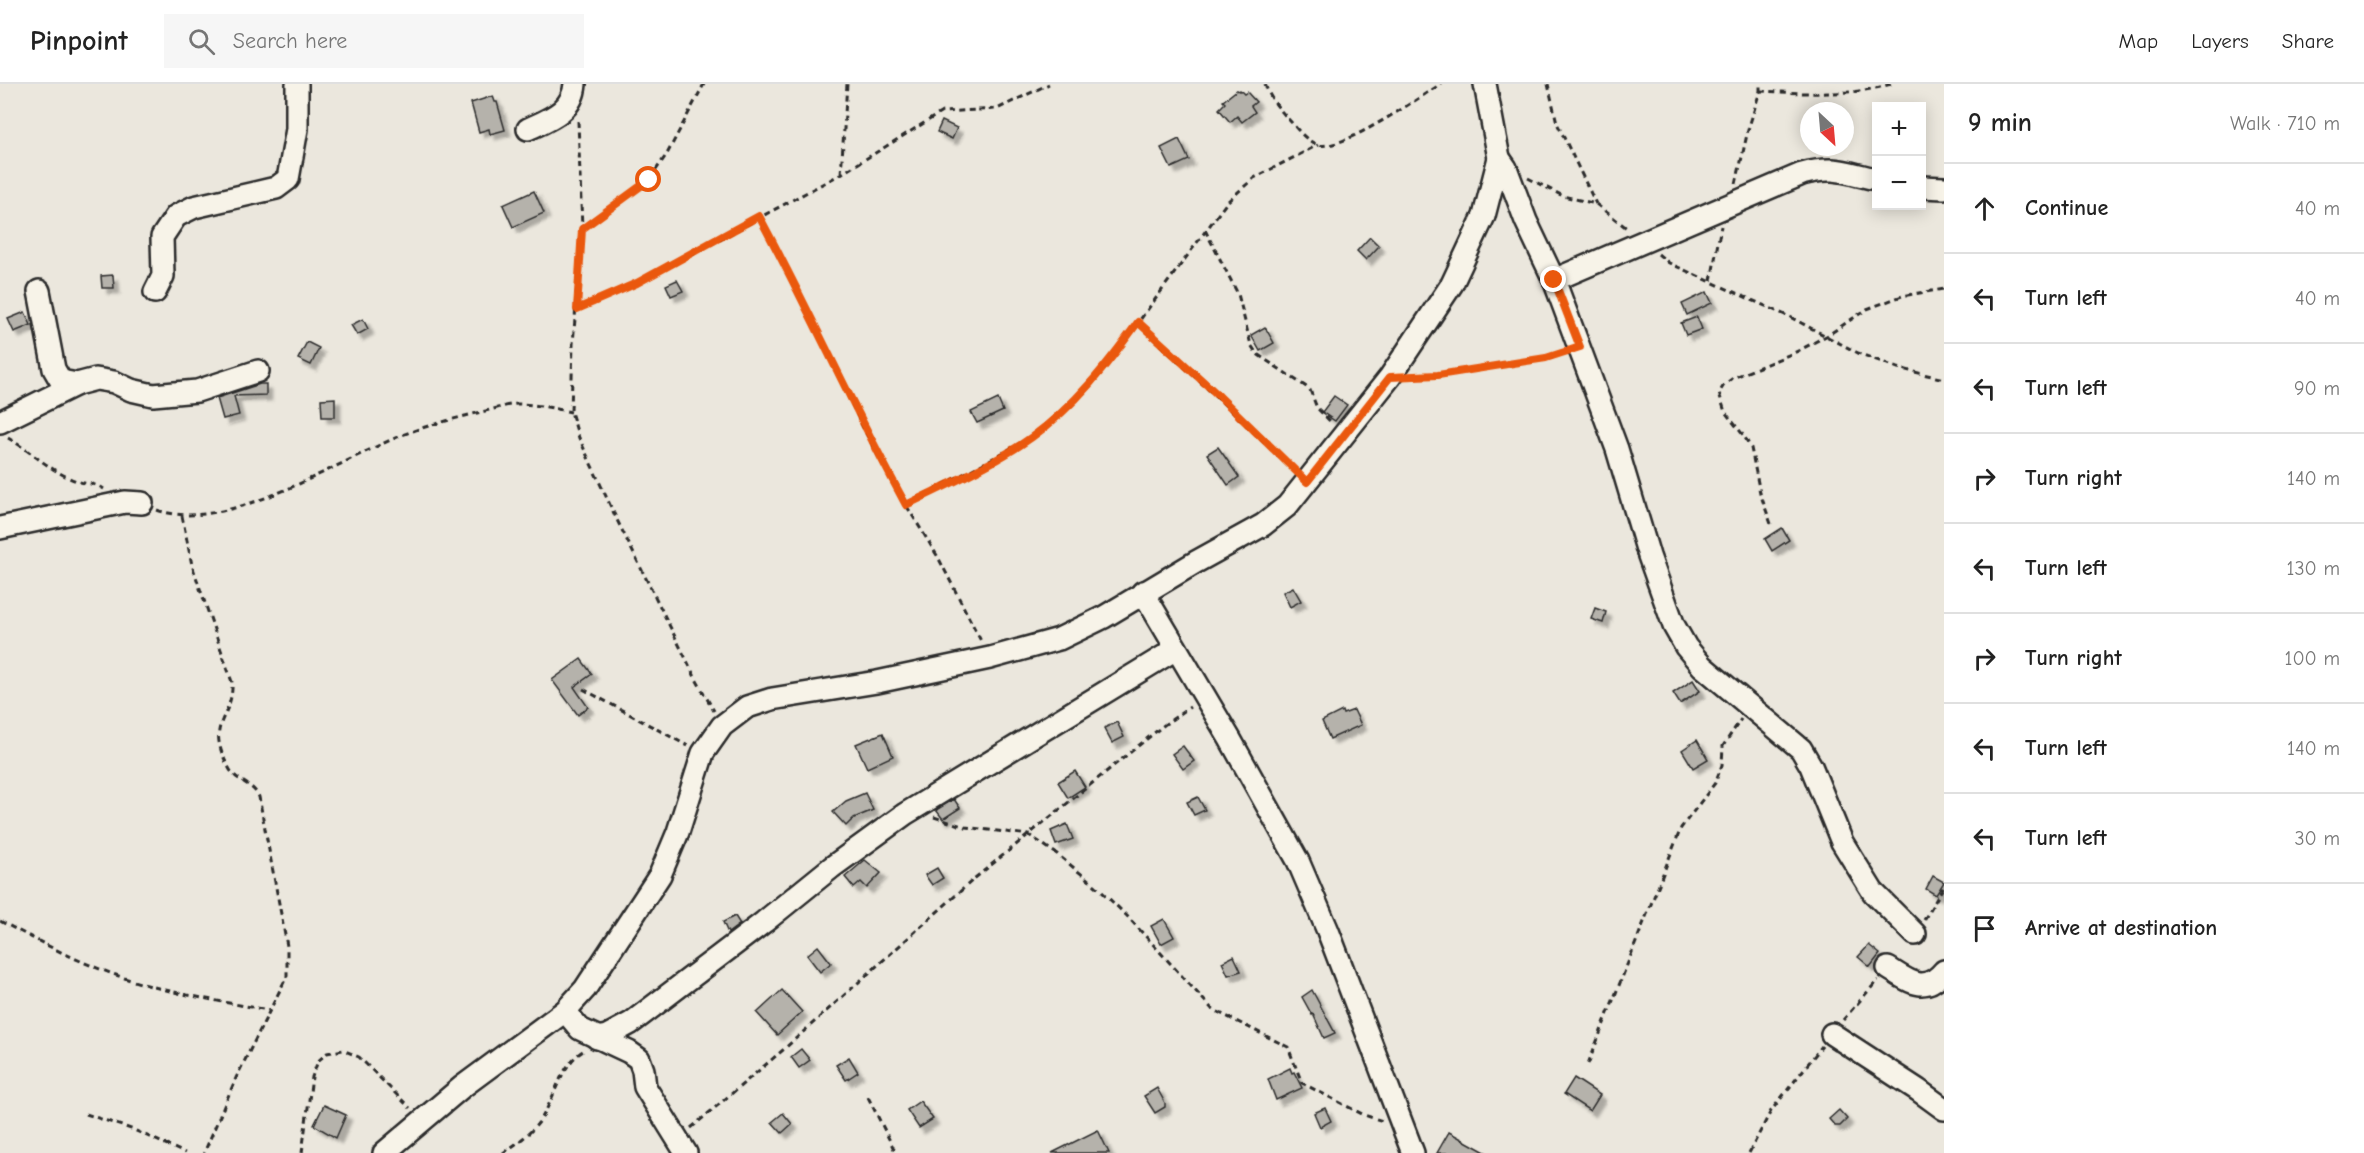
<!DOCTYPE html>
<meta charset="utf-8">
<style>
:root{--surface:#fff;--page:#f6f6f6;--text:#222;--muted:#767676;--line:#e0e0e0}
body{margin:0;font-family:"Comic Neue",sans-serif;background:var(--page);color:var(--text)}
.controls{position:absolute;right:18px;top:18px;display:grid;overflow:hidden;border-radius:0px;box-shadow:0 3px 15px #0003}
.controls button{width:54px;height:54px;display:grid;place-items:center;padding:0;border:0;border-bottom:2px solid var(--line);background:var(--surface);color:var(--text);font:30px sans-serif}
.compass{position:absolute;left:1800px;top:18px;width:54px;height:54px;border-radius:50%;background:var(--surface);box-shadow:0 3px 15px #0003;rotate:154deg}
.stop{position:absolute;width:18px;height:18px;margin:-14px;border:4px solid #ea580c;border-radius:50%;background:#fff}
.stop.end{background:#ea580c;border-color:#fff;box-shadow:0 2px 6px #0008}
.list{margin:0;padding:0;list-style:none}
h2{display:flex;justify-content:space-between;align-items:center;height:78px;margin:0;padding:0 24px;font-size:26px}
h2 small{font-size:20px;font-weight:400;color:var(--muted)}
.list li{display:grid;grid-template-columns:39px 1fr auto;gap:18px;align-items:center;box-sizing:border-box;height:90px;padding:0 24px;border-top:2px solid var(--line)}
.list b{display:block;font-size:22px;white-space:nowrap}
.list em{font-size:20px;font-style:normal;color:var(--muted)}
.icon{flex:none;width:33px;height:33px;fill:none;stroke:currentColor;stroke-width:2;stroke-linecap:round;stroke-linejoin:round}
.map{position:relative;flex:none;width:1944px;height:1069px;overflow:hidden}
header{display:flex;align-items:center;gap:36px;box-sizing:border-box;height:84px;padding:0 30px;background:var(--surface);border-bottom:2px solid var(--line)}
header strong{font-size:28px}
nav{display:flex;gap:33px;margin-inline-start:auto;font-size:21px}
.search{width:420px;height:54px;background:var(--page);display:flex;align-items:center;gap:15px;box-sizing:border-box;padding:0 21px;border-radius:0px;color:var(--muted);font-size:22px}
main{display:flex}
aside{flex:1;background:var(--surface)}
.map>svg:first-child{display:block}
</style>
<header>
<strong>Pinpoint</strong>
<div class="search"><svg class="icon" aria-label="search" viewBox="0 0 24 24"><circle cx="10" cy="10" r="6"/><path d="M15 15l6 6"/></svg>Search here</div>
<nav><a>Map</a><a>Layers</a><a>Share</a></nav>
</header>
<main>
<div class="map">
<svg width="1944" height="1069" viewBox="0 0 1944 1069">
<defs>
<filter id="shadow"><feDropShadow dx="5.5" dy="5.5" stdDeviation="1.5" flood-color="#0004"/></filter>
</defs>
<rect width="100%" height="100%" fill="#ebe7dd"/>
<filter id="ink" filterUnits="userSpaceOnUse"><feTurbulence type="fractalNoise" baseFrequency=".0167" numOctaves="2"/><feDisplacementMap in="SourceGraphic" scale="12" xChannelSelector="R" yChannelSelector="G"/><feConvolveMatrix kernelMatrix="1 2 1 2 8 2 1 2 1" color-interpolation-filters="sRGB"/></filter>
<g filter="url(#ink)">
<!-- building -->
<g fill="#b5b2ab" stroke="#2b2b2b" stroke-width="1.5" filter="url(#shadow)">
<polygon points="1237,6 1239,7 1240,6 1244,10 1247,8 1256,18 1251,22 1255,28 1242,38 1237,32 1230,38 1219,25 1225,19 1223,17"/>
<polygon points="493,12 495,18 497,18 505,46 490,50 489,45 479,48 471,19"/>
<polygon points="942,37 957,44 952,55 937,48"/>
<polygon points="1179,55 1189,76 1171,84 1161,64"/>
<polygon points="534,107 544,129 513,143 503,121"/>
<polygon points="1370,153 1379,162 1366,176 1357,167"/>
<polygon points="113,191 114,204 102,204 101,192"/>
<polygon points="677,196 683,207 671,212 666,201"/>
<polygon points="1707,208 1712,219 1687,231 1682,220"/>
<polygon points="25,228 31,241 14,248 8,235"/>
<polygon points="1697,233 1702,245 1686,251 1681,239"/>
<polygon points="363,235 368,245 357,251 351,241"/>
<polygon points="1265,243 1274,259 1260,267 1251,251"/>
<polygon points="307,258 319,264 311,281 298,275"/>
<polygon points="260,300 266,300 266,311 234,312 239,331 223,335 217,314"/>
<polygon points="1334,312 1347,321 1335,337 1322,328"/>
<polygon points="335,314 335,333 322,333 321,315"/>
<polygon points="998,315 1003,327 977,339 971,328"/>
<polygon points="1218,363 1239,393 1228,401 1207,370"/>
<polygon points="1782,444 1789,456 1772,467 1765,455"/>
<polygon points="1293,503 1301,517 1290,523 1283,508"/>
<polygon points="1595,524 1606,528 1603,539 1591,535"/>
<polygon points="581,575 592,590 574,603 588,623 578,631 552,596"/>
<polygon points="1693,596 1700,607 1680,620 1673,609"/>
<polygon points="1354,626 1361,641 1330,655 1322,637 1342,627 1343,630"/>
<polygon points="1117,638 1124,653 1112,659 1104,644"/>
<polygon points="883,649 893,672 867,684 856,660"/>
<polygon points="1697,656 1708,675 1693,684 1682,666"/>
<polygon points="1183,662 1194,677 1183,685 1172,670"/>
<polygon points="1075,687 1085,703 1068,714 1058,698"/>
<polygon points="865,709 873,726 854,734 846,742 833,728 846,717"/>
<polygon points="1198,713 1205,726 1194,731 1187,718"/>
<polygon points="954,715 960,724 943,735 936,726"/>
<polygon points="1067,740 1073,755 1056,761 1051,747"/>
<polygon points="865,776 881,789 867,804 861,798 854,804 845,793"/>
<polygon points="937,784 943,794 932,801 925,791"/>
<polygon points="1933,792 1944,798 1936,811 1926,805"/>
<polygon points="735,832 740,840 728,849 723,838"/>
<polygon points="1164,835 1174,853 1161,860 1151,842"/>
<polygon points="1869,861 1880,870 1870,883 1858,873"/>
<polygon points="818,862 831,879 820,888 807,871"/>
<polygon points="1234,872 1241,887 1228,891 1222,878"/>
<polygon points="782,906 802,928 777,951 757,929"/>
<polygon points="1312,906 1335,949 1324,954 1313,930 1312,931 1302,913"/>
<polygon points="801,965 810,976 799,984 791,973"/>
<polygon points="849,973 858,988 846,996 836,981"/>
<polygon points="1290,984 1292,989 1294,988 1302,1004 1276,1016 1268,995"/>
<polygon points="1574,994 1600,1011 1590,1027 1564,1010"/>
<polygon points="1157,1004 1165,1019 1165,1023 1155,1029 1144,1012"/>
<polygon points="920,1017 933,1035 919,1044 907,1026"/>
<polygon points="324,1021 346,1031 336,1054 314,1041"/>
<polygon points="1325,1024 1331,1037 1320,1043 1314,1029"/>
<polygon points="1839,1026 1847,1035 1840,1042 1835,1042 1829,1035"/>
<polygon points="783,1029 792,1040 782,1049 772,1038"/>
<polygon points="1098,1046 1109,1069 1052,1069"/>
<polygon points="1449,1048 1487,1069 1437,1069"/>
</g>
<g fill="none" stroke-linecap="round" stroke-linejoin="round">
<defs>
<g id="minor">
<path d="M 528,45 C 550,35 573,27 575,0"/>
<polyline points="1499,74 1506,84 1526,137 1554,196 1617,365 1649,472 1674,542 1686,563 1702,582 1801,665 1811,682 1842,758 1873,808 1915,850"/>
<polyline points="1922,103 1944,104"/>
<path d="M 1554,196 L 1802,90 C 1834,81 1846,89 1876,95"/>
<polyline points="39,207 54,285 61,297 77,300"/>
<polyline points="155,208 163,192 162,153 176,132 194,123 276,104 288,95 297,45 297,0"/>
<polyline points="0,338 77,300 96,295 114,298 131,306 153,311 197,307 258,287"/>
<polyline points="0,444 125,418 142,419"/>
<polyline points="1143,508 1230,655 1298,777 1328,847 1413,1069"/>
<path d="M 1888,884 C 1909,897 1924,911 1944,887"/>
<polyline points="565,927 580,945 629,968 639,975 643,986 645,1003 686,1069"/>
<polyline points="1832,950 1918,1006 1944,1025"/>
<polyline points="597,954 607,952 631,939 764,838 832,783 905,730 1176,565"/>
<polyline points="384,1069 462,1003 565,927 585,905 660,791 678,748 703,669 722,642 747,623 772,615 877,598 990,574 1059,555 1104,533 1196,478 1263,441 1287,422 1390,293 1452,200 1484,132 1499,74 1485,0"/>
</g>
</defs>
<!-- minor casing -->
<use href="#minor" stroke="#2b2b2b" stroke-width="26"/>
<!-- path -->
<g stroke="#2b2b2b" stroke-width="3" stroke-dasharray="6 4.5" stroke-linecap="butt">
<path d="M 1265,0 C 1270,15 1280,26 1291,38 C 1298,46 1307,58 1319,61 C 1342,67 1418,14 1441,0"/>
<polyline points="1548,0 1557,39 1596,120"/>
<path d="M 1760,7 C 1802,9 1850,13 1891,0"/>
<polyline points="578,37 582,145 573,260 571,328 579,354 617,436 696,595 714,627"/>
<polyline points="841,90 847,0"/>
<polyline points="1528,94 1563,112 1596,120 1628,145"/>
<polyline points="1736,100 1748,46 1760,7 1760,0"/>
<polyline points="759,132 830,271 863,343 906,421 938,473 982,559"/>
<polyline points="582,145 649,96 667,70 704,0"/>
<polyline points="1205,146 1238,210 1251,261 1257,270 1305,302 1310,306 1317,324 1333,340"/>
<polyline points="1658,170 1669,179 1689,188 1790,233 1858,269 1898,284 1944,295"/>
<polyline points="1711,197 1721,142"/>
<polyline points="577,225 637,199 841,90 942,28 997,25 1049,0"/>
<polyline points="1138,239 1295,386"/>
<polyline points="1413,292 1438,291 1546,274 1563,269"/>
<path d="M 8,354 C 31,367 51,388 77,397 C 88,401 92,398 104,405"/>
<polyline points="906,421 1031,354 1072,320 1103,286 1227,118 1254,94 1318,61"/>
<path d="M 157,426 C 229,451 343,373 410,348 C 433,340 457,334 481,328 C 492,326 505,321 517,320 C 535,320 553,324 571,328"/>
<path d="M 182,432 L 192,481 L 232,598 C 234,636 203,637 229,684 C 236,698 253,699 259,713 L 287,862 L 287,892 L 236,994 L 204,1069"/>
<polyline points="1771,440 1760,409 1751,364 1744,352 1725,328 1719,309 1724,301 1733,294 1798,267 1828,251 1867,225 1902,212 1944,205"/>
<polyline points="583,605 688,662"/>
<polyline points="934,733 965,743 1029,751 1057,770 1096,802 1127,832 1212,925 1288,963 1302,999 1364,1031 1383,1037"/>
<polyline points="1924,836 1944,802"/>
<path d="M 0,837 C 38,857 76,877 116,891 C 165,909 218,917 268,926"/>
<polyline points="1843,936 1878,896"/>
<polyline points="1588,980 1681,744 1715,699 1722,681 1723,662 1741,635"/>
<polyline points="868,1013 896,1069"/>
<polyline points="86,1030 134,1046 185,1069"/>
<polyline points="691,1044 783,966 975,794 1164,641 1190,623"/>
<polyline points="302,1069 312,993 318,977 327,969 343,966 359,973 410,1024"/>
<path d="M 503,1069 C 516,1060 529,1051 539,1038 C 555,1016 559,982 583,967"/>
<polyline points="1749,1069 1771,1027 1822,962"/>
</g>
<!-- minor -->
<use href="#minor" stroke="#f7f3e8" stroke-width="21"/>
</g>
</g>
<g fill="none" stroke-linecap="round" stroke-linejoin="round" filter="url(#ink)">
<!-- route -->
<path stroke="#ea580c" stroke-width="8" d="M 649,96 L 582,145 L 577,225 L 637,199 L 759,132 C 810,227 854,326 906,421 C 948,400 993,381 1032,353 C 1075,322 1107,281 1138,238 L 1219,312 L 1307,398 L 1390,293 L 1438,291 L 1546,274 L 1580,263 L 1554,196"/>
</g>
</svg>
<div class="controls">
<button>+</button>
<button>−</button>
</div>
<svg class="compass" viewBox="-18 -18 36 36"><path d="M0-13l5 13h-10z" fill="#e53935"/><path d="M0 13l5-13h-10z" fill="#767676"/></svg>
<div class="stop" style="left:649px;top:96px"></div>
<div class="stop end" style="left:1554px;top:196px"></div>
</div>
<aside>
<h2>9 min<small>Walk · 710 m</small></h2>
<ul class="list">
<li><svg class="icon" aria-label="ahead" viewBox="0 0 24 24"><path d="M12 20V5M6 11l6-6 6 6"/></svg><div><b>Continue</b></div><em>40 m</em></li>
<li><svg class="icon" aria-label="left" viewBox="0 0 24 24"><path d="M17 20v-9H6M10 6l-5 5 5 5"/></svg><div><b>Turn left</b></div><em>40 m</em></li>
<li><svg class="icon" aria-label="left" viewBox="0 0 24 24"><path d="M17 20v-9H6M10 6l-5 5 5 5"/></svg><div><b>Turn left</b></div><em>90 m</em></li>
<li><svg class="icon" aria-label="right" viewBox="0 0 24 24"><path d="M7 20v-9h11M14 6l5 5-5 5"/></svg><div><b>Turn right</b></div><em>140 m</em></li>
<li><svg class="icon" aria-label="left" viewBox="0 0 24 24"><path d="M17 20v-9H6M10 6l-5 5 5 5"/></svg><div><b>Turn left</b></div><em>130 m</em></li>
<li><svg class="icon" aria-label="right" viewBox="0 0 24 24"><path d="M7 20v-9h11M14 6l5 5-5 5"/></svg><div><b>Turn right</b></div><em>100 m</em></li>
<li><svg class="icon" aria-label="left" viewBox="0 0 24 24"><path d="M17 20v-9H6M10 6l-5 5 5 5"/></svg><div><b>Turn left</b></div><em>140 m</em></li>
<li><svg class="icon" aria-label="left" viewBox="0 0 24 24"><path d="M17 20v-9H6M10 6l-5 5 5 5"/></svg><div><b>Turn left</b></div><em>30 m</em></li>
<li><svg class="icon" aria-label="arrive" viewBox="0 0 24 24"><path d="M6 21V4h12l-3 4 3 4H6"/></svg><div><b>Arrive at destination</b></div></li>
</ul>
</aside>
</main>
